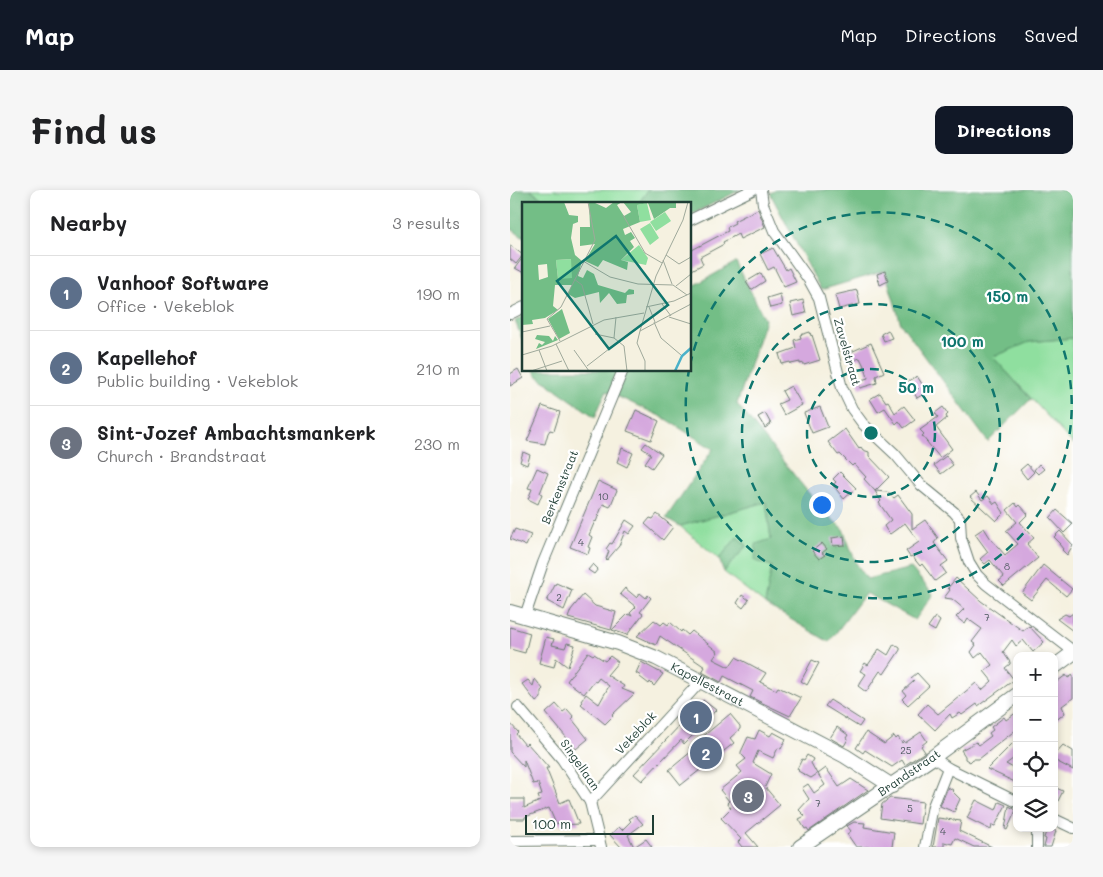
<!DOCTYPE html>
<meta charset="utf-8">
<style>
:root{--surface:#fff;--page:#f6f6f6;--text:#202124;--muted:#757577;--line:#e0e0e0;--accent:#111827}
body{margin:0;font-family:Mali,sans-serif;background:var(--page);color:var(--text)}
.controls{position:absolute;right:15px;bottom:15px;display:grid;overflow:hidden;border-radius:10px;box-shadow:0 2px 8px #0003}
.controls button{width:45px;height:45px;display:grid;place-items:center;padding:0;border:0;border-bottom:1px solid var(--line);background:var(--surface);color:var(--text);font:25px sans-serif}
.scale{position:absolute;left:15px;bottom:12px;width:129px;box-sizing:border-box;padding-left:5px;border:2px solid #1f3d34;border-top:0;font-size:14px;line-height:18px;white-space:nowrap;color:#1f3d34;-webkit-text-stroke:4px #fff;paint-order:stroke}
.you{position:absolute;left:311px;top:314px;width:18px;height:18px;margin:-12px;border:4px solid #fff;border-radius:50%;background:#1a73e8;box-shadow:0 0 0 8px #1a73e833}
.badge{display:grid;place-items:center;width:32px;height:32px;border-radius:50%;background:var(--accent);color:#fff;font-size:16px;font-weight:700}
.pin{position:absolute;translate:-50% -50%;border:2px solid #fff;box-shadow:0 1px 5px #0006}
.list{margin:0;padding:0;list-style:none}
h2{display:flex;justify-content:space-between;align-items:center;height:65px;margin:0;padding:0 20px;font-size:21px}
h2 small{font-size:16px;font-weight:400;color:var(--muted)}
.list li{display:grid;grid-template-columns:32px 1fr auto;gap:15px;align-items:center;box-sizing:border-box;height:75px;padding:0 20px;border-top:1px solid var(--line)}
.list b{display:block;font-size:19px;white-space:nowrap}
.list p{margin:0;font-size:16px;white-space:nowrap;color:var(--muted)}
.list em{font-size:16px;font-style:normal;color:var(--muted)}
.icon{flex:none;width:28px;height:28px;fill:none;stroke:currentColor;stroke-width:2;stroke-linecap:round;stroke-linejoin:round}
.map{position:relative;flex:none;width:563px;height:657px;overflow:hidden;border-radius:10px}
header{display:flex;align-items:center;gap:30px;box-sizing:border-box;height:70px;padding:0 25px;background:var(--accent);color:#fff}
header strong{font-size:24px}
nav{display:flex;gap:28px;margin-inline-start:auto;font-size:18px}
.intro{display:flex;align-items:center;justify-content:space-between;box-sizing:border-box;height:120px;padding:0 30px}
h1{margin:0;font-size:35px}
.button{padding:12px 22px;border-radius:10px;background:var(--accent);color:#fff;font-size:18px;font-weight:700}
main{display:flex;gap:30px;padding:0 30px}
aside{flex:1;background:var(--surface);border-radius:10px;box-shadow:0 2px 8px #0003}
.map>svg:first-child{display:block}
</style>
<header>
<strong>Map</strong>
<nav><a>Map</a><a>Directions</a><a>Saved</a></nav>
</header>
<div class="intro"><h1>Find us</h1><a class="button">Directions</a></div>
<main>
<aside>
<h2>Nearby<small>3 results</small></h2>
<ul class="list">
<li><span class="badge" style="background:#5c6f8a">1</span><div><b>Vanhoof Software</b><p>Office · Vekeblok</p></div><em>190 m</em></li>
<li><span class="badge" style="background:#5c6f8a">2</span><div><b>Kapellehof</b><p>Public building · Vekeblok</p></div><em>210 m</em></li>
<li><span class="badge" style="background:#6b7280">3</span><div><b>Sint-Jozef Ambachtsmankerk</b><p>Church · Brandstraat</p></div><em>230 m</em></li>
</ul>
</aside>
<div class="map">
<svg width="563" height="657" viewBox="0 0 563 657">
<rect width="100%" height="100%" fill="#fff"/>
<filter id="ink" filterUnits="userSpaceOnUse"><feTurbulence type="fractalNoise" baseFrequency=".02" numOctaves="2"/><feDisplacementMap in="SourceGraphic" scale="10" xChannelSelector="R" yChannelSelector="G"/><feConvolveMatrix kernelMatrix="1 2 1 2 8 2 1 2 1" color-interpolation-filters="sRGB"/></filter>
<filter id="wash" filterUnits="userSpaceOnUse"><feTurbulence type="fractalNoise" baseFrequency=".0096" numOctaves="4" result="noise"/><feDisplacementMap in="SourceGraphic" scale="20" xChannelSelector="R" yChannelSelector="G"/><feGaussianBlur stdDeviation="1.12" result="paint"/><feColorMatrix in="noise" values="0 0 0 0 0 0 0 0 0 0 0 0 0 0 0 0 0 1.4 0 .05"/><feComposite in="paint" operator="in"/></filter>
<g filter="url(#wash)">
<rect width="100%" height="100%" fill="#f5f1e0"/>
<!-- green -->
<g fill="#8fdf9f" stroke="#578e6a">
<polygon points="20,0 138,0 128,14 40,14"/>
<polygon points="563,148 563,254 483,167 519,152"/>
<polygon points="256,312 261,349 245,371 262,376 255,414 214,382 237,355 227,347 209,369 170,336"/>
</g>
<!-- forest -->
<g fill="#73be86" stroke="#497e5d">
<polygon points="0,0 20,0 40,14 14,14 14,48 0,38"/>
<polygon points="138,0 230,0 180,25 180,14 128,14"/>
<polygon points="266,0 563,0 563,148 519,152 483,167 521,209 478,252 391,134 375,81 311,100 260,3"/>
<polygon points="226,72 255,130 227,214 314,322 333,339 346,373 357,389 401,378 423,404 405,430 356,403 319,452 255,414 262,376 245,371 246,354 261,349 256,312 170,336 156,328 203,259 154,228 96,201 85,227 26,185 24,180 180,180 180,98"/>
<polygon points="14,126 14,154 5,131"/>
<polygon points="227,347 237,355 214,382 209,369"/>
</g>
<g id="blocks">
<!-- building -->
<g fill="#d5a8de">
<polygon points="248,19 255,37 230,49 228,44 213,52 214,54 190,67 193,74 180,81 180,61 218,41 217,37 225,33 224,31"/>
<polygon points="0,55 13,65 6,74 0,69"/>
<polygon points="263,58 276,80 279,78 286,92 274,97 264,77 258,80 250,64"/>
<polygon points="14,66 14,83 5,78"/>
<polygon points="375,81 378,91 370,95 367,84"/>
<polygon points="251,83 255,91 241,100 236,92"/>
<polygon points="347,100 350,114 329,119 325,105"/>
<polygon points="270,104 272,115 260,118 257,108"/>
<polygon points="293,110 296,123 283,126 280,113"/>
<polygon points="378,140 382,148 374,151 371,144"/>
<polygon points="300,142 301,146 302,145 310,170 294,175 294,173 290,174 290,172 281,174 280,172 272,174 269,164 286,158 284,150 291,148 290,145"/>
<polygon points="361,153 374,182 366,186 367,193 350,198 348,191 358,188 356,180 350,168 344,170 341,162"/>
<polygon points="8,179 13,188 0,196 0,184"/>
<polygon points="407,186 417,202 407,208 398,192"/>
<polygon points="281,196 292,215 274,225 268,214 277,210 272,201"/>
<polygon points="370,203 376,212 378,211 385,223 394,216 405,230 394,238 389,231 386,234 375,218 368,222 360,209"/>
<polygon points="32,216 50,222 44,241 40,240 38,243 35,254 17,251"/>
<polygon points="310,217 318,237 302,243 294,223"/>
<polygon points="433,217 438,224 436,226 437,228 426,237 442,259 430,268 412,246 414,244 410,240 428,227 425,223"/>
<polygon points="126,220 149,231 141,250 117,241"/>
<polygon points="255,223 261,234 255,238 248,227"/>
<polygon points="335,239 349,259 351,257 353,260 359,262 359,266 379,287 365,301 354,289 356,287 344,274 342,276 330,264 328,265 318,252"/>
<polygon points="136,253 152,264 142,278 135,273 141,264 132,258"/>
<polygon points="112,258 123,263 117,277 107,272"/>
<polygon points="13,262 20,265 17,275 10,272"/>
<polygon points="436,266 443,275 431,284 424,275"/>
<polygon points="517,274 524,282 517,289 510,280"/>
<polygon points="529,274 534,279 528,284 524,280"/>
<polygon points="27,278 38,283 30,303 32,304 28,314 18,309 22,299 18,298"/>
<polygon points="330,282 346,298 334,309 323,295 326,292 323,289"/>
<polygon points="88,291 107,300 100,317 93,314 86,332 85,331 79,345 82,347 78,357 80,358 78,364 60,357"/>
<polygon points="365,301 377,302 384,308 388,305 402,324 402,339 415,330 428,348 424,353 438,371 431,376 436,383 425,391 412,374 410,376 402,366 400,367 396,361 409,352 395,333 380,344 377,341 374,336 381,330 369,313 371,311"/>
<polygon points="466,302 472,310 478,306 484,314 487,312 494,323 486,331 460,307"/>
<polygon points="505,313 508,317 510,315 518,324 510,332 524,348 517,354 528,368 494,396 489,391 494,387 480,370 475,374 470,369 478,362 465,344 474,338 481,349 495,365 508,354 496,341 507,332 497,320"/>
<polygon points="547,320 563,334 554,343 540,328"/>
<polygon points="147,324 163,337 153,350 135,334 140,328 143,329"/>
<polygon points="116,330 125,336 119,344 115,341 109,356 97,370 96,369 99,361 96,359 100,353 102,354"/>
<polygon points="5,339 21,345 16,356 0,349"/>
<polygon points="550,341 563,355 557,365 552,360 553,359 549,354 550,353 544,347"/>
<polygon points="334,346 335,355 323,356 322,348"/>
<polygon points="312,353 317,359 312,363 315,365 309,369 302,361"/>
<polygon points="83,374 88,379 84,384 78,380"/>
<polygon points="533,375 562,399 556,406 537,390 521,410 512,403"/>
<polygon points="446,388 471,411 513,441 519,436 534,452 523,462 513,450 506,456 502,450 493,462 500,472 500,474 495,478 504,490 468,516 467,514 452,525 450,523 442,528 440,524 425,540 408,524 417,514 428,524 466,493 472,500 482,491 474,481 482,475 472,462 465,468 461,462 466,455 462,452 472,439 458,429 455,434 446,427 454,419 442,409 434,408 440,400 438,398"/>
<polygon points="46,393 62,400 54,420 37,411"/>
<polygon points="115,398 127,408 130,403 136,408 138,405 141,408 130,422 133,424 117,445 102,440 118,424 122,426 120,423 126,417 110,404"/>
<polygon points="73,405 85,416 106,422 101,440 58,428 61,420"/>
<polygon points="232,405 239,410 233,418 227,413"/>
<polygon points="563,423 563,441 547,429 555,424 559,426"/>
<polygon points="425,427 430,431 425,441 418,437"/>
<polygon points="144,430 151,435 154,432 158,435 160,432 171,442 172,440 178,445 182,441 208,462 203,469 219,477 226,467 256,483 250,492 266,500 268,497 291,508 280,526 240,507 243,501 214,486 211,492 192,482 195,477 150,446 146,455 127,446"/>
<polygon points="0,437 20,443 15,463 0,459"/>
<polygon points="36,447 44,449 42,455 55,458 57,453 65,455 58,477 46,468 44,477 29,473"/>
<polygon points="384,454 390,458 390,460 374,484 370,481 356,502 348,496 356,484 350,481 355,473 358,475 369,459 378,465"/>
<polygon points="78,462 83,465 84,464 95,471 100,466 108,472 97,485 114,496 112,499 124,504 102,525 103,526 95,534 71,514 73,512 71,511 76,504 89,514 99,496 89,488 86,492 84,491 74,504 57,491"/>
<polygon points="302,470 309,473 297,495 291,491"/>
<polygon points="131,472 153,484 144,496 140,492 139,494 130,487 131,486 126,483"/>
<polygon points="407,483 419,496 398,515 392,509 396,505 393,501 404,491 401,488"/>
<polygon points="556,485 558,488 563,485 563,508 552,516 555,523 544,532 544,494"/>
<polygon points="25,489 33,499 31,501 31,508 26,512 12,494 18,490 23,496"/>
<polygon points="193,510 206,520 192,535 180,524"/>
<polygon points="320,510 353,531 349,537 315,516"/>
<polygon points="46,514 53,522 57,519 64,527 62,529 78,549 66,559 36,523"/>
<polygon points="507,522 507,539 469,569 463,569 460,572 455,569 455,566 451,560 466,552 469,555 481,546 479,543 483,540 481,537 494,527 496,530"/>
<polygon points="220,524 230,536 230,539 220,548 224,553 171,595 159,580 182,561 179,558"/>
<polygon points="0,533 8,542 6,544 15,555 17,553 25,562 39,578 36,578 50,613 59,609 69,634 51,635 50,633 46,634 39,618 15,627 15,629 0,629 0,609 14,609 14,618 30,611 28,606 32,605 28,593 23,594 14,570 14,577 0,562"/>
<polygon points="171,534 183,545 174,554 171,550 132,591 124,584"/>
<polygon points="327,537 338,545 336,548 338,549 334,556 320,548"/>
<polygon points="249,540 260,546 263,542 276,549 271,559 268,558 263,568 248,561 243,573 261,584 255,597 270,615 236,643 248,657 232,657 228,652 231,649 211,628 221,618 217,613 219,611 210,600 232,582 227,576 236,569 231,564 231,562 238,547 245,549"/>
<polygon points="356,542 374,554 384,546 386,549 388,547 392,553 394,551 395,553 411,542 417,551 411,556 415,562 395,575 392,570 382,577 355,560 353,563 346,558"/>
<polygon points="507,549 507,566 496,574 507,580 507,593 477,579"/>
<polygon points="553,555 563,561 563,580 544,570 544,565"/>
<polygon points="297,565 303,569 301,573 307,584 301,588 288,581 289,580 287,579 292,569 294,570"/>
<polygon points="316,578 329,597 341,589 358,600 299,641 297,638 295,639 289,629 295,626 289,620 299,609 292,598 298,594 304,603 315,595 308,584"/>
<polygon points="438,597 443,600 442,601 450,609 444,622 430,616"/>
<polygon points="544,597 553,601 544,619"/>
<polygon points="380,608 413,612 410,634 370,628 372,614"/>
<polygon points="466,610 486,620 489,612 496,615 485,636 482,635 481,640 457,628"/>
<polygon points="499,616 506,620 497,640 495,639"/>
<polygon points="125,625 133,634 118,645 124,657 136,649 142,657 111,657 100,645 109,637 112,640 121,631 119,629"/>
<polygon points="428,628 451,631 449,641 482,657 464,657 445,648 442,654 434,652 434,657 423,657"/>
<polygon points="344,632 355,633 354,637 384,642 382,657 346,657 337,644 341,641 337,636"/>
<polygon points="537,638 546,641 541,657 534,657 536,649 534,648"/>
</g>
</g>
</g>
<g filter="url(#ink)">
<use href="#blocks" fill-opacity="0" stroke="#6a7c70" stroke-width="1"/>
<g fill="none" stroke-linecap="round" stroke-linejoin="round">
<defs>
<g id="street">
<polyline points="251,0 253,14 264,41 299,90 309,108 332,198 342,219 353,234 385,264 411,295 444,322 450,329 451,348 459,372 467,385 476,394 563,461"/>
<polyline points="180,30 242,0"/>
<polyline points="0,124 14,117"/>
<polyline points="15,426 33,373 113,180"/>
<polyline points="8,517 52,569 80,612 91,657"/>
<polyline points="423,567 438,578 507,612"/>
<polyline points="80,612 191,491"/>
<polyline points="544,629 563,638"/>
<polyline points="0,651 89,650"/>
<polyline points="415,657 423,616 438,578"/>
<polyline points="527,657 527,638"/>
</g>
<g id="secondary">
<path id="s1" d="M 0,422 L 108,453 L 146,468 L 335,566 L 382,596"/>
<polyline points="544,477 563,463"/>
<path id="s2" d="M 290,657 L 423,567 L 507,505"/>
</g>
</defs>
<!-- street casing -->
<use href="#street" stroke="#6a7c70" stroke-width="12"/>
<!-- secondary casing -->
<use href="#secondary" stroke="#6a7c70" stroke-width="16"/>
<!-- street -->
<use href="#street" stroke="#fff" stroke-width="10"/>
<!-- secondary -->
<use href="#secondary" stroke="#fff" stroke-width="14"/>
</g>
</g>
<!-- distance rings -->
<g fill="none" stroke="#0f766e" stroke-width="2.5" stroke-dasharray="9 6">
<circle cx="361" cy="243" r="64"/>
<circle cx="361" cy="243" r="129"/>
<path d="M180 175A193 193 0 1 1 179 180"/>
</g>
<g text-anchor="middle" stroke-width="4.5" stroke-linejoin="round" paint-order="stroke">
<!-- number labels -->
<g font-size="10" fill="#4c585e">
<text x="93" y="310">10</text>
<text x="71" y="356">4</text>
<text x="497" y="380">8</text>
<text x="49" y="411">2</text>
<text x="477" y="431">7</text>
<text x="396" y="564">25</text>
<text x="308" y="617">7</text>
<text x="400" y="622">5</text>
<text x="433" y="645">4</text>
</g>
<!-- street labels -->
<g font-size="12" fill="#1f3d34" stroke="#fff">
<text transform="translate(337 162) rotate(74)" y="4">Zavelstraat</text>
<text transform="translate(50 297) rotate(-68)" y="4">Berkenstraat</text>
<text dy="4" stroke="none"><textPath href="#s1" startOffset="211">Kapellestraat</textPath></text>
<text transform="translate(126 543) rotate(-47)" y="4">Vekeblok</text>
<text transform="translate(70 575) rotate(55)" y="4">Singellaan</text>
<text dy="4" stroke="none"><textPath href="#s2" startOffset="132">Brandstraat</textPath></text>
</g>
</g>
<!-- overview -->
<g transform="translate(12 12)">
<rect width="169" height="169" fill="#f5f1e0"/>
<path d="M 125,1 L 129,18 L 118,20 L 115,3 ZM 143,10 L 149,19 L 134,29 L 128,20 ZM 128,21 L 137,36 L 128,43 L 118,27 ZM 117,43 L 126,56 L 124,63 L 99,58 ZM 50,57 L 50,77 L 36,77 L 34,58 Z" fill="#8fdf9f"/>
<path d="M 42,0 L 47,13 L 56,14 L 56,20 L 51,22 L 49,36 L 53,53 L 60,59 L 56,74 L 61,76 L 65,68 L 72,72 L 76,83 L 103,91 L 107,87 L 112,88 L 112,92 L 105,93 L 104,101 L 95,102 L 87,91 L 78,101 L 77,90 L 53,96 L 46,92 L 50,83 L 33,83 L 31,104 L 36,108 L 23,116 L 10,118 L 11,122 L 0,123 L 0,1 ZM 49,57 L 50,76 L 36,77 L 34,58 ZM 25,62 L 26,75 L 17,78 L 16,63 ZM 71,0 L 84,6 L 92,0 L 100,0 L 95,3 L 102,14 L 109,10 L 101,0 L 154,0 L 154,6 L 148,6 L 132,17 L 126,1 L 115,3 L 118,20 L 101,27 L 103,33 L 109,30 L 113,36 L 108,39 L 112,45 L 99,58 L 106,60 L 105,68 L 81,58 L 76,65 L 63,59 L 73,42 L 58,44 L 58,25 L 68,25 L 67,1 ZM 40,107 L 48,131 L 37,137 L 26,117 ZM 15,133 L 27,134 L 31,139 L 33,134 L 36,138 L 14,147 L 17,141 L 20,143 L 23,140 L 13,137 Z" fill="#73be86" fill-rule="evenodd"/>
<path fill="none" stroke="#4ab1c9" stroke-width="2.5" d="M 153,169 L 160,154 L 169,146"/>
<path fill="none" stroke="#9fa99b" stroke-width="1" d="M 101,13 L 123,51 L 140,61M 144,53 L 157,62 L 169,55M 141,58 L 150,82M 61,59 L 88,75 L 116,82 L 151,83 L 165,93M 52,77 L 60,83 L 71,122M 154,84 L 169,72M 140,102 L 149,114M 124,105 L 152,99 L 169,91M 127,105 L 133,120M 147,115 L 169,122M 132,120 L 139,136 L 159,153M 118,129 L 134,74 L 161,18 L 166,0M 0,130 L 28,124M 73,132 L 92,136 L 102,144 L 105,169M 92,136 L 94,115M 38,139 L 25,117 L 39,105 L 73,38 L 66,0M 34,142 L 47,169M 17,148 L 25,169M 52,148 L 67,169M 0,153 L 30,144 L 82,118 L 122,111M 65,164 L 96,140M 9,169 L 40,159M 123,169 L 123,159 L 115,141 L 118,129 L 169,102"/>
<path fill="#0f766e" fill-opacity="0.15" stroke="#0f766e" stroke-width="2.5" d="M 94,34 L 146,103 L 87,147 L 35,79 Z"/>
<rect width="169" height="169" fill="none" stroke="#1f3d34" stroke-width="2.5"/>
</g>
<circle cx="361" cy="243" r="8" fill="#0f766e" stroke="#fff" stroke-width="2.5"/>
<g font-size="15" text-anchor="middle" font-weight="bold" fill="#0f766e" stroke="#fff" stroke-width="4.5" stroke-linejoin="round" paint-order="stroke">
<text x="497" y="112">150 m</text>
<text x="452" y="157">100 m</text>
<text x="406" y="203">50 m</text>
</g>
</svg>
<div class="controls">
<button>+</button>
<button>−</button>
<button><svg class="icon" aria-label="locate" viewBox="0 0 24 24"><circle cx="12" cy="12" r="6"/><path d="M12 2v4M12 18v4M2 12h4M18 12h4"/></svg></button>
<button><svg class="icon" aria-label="layers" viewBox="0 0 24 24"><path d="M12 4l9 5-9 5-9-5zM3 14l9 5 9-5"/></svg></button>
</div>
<div class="scale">100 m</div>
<div class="you"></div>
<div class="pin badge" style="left:186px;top:527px;background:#5c6f8a">1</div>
<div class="pin badge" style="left:196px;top:563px;background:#5c6f8a">2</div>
<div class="pin badge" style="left:238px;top:606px;background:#6b7280">3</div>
</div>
</main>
